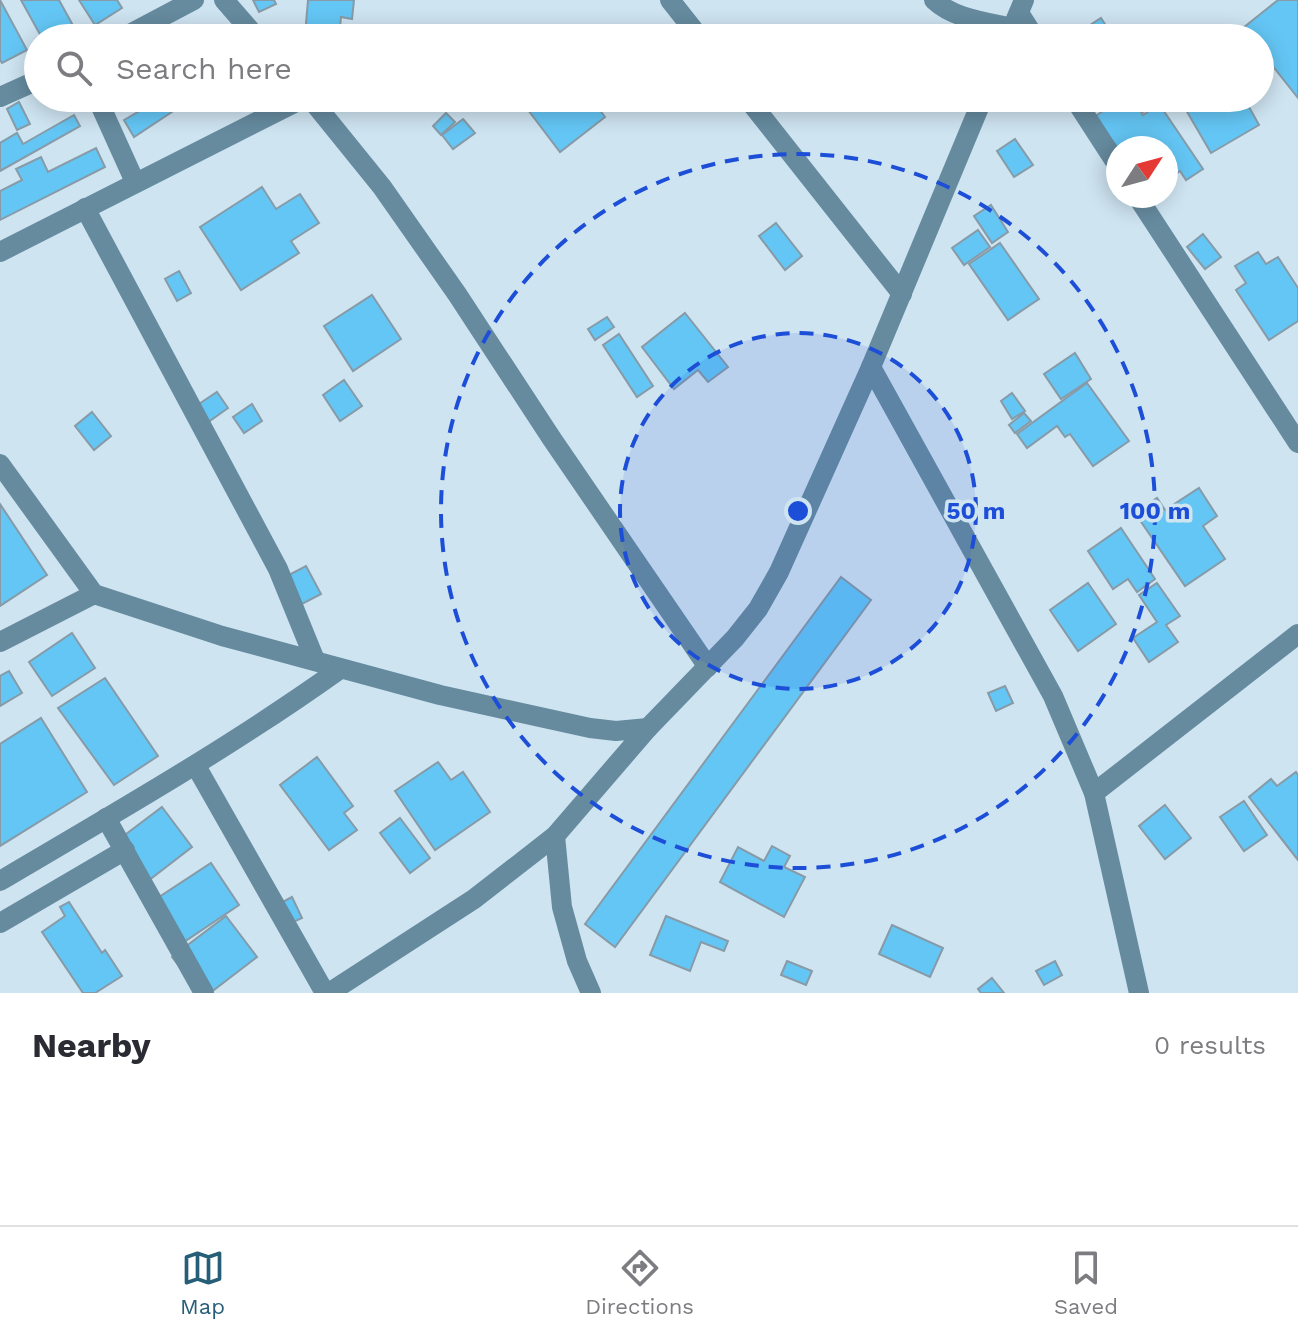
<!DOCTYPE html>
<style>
:root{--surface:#fff;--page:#f2f2f3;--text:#2b2b33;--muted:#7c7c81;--line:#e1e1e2;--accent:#265e78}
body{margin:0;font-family:"Work Sans",sans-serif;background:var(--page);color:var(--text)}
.compass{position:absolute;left:1106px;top:136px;width:72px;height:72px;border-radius:50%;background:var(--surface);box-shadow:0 4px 20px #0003;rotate:54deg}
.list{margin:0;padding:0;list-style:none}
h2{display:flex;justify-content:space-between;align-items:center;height:104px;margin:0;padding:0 32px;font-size:34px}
h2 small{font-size:26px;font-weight:400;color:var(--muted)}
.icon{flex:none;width:44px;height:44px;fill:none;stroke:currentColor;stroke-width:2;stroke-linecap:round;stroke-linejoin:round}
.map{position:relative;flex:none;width:1298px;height:993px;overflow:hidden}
.search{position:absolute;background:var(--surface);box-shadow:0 4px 20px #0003;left:24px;right:24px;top:24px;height:88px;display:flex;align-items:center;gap:20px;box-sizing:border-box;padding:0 28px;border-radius:44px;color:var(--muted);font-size:30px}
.sheet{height:232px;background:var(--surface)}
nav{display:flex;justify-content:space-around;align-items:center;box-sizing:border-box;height:112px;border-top:2px solid var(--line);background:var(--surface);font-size:22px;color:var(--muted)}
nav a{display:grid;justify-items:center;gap:4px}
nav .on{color:var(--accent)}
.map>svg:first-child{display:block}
</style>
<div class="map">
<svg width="1298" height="993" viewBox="0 0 1298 993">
<rect width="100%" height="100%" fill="#cee4f1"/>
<!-- building -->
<g fill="#64c6f5" stroke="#869ba7" stroke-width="2">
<polygon points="0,0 27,50 2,63 0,60"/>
<polygon points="21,0 59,0 76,31 64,38 42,38"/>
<polygon points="79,0 117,0 122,8 95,25"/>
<polygon points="253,0 274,0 276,4 259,12"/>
<polygon points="308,0 354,0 352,19 341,17 339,38 305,35"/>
<polygon points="1278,0 1298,0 1298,98 1260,50 1260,38 1251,38 1243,28"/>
<polygon points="1101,18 1114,38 1073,38 1072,37"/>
<polygon points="162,98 181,98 184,104 134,137 124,120"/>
<polygon points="519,98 562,98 571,110 586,98 591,98 605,117 560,152"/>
<polygon points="1123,98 1131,98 1143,115 1159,104 1203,169 1186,180 1180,171 1166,181 1166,148 1118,148 1094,117"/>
<polygon points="1134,98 1160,98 1161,100 1143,112"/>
<polygon points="1179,98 1244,98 1259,125 1211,153"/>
<polygon points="19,102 30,124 17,130 7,109"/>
<polygon points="446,113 455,122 441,135 433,126"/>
<polygon points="74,115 80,126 0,171 0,143 17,133 23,144"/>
<polygon points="463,119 475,133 453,149 442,135"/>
<polygon points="1015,139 1033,165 1014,177 997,151"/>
<polygon points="96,148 105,167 0,220 0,191 22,180 16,169 41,157 48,172"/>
<polygon points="262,187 276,209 300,194 319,223 291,241 299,253 241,290 200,227"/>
<polygon points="991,205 1008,232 992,243 974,216"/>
<polygon points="776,223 802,256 785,270 759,236"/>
<polygon points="978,230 990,247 964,265 952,248"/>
<polygon points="1203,234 1221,257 1205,269 1187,247"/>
<polygon points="1000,243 1039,299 1008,320 969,264"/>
<polygon points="1258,252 1266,264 1278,257 1298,288 1298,321 1269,340 1236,290 1246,283 1235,266"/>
<polygon points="179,271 191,293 177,301 165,279"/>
<polygon points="372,295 401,339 353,371 324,326"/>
<polygon points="685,313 728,367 708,382 698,370 674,389 642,347"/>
<polygon points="607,317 614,327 595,340 588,329"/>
<polygon points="619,334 653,386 637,397 603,345"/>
<polygon points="1075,353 1091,379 1061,399 1044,374"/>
<polygon points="344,380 362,406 340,421 323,395"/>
<polygon points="1087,383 1129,441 1093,466 1070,434 1065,437 1057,426 1027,448 1017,434"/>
<polygon points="217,392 228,408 204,425 193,408"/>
<polygon points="1012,393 1025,411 1012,419 1001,401"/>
<polygon points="252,404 262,421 244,433 233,417"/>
<polygon points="92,412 111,436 94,450 75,426"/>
<polygon points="1024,413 1031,421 1015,433 1009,425"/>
<polygon points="1199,488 1217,516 1203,526 1225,559 1185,586 1135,513 1157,498 1165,510"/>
<polygon points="0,504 47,575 0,606"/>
<polygon points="1121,528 1155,579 1137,592 1128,579 1113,589 1088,551"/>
<polygon points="306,566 321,594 302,604 287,576"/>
<polygon points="841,577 871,600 615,947 585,924"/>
<polygon points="1088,583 1116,624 1078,651 1050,610"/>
<polygon points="1157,583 1180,616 1166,625 1178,642 1149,662 1133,638 1157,622 1139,595"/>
<polygon points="72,633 95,668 52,696 29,662"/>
<polygon points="9,671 22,693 0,706 0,676"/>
<polygon points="105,678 158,756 114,785 58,708"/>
<polygon points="1005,686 1013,703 996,711 988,693"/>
<polygon points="41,718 87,792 0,846 0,744"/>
<polygon points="317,757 353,806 344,813 357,830 329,850 280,785"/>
<polygon points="438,762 451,780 463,772 490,812 435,850 395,791"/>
<polygon points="1296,772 1298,775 1298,860 1249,797 1271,779 1277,786"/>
<polygon points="1244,801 1267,835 1244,851 1220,817"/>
<polygon points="1165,805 1191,838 1165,859 1139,826"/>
<polygon points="162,807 192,847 144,884 113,844"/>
<polygon points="400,818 430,858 410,873 380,833"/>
<polygon points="772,846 790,856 784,867 805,877 784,917 720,882 738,847 764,861"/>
<polygon points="211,863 239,905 184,942 156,899"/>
<polygon points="292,897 302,918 289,924 279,904"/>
<polygon points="69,902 102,953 105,950 122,976 95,993 83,993 42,932 65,916 60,907"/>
<polygon points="226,916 257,957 210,993 200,993 172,957"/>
<polygon points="666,916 728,941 724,951 701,942 690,971 650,955"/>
<polygon points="892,925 943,948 930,977 879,954"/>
<polygon points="787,961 812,971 806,985 781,975"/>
<polygon points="1055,961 1062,975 1044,985 1036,971"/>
<polygon points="992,978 1004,993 981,993 978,989"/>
</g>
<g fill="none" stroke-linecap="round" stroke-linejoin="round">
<!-- minor -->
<g stroke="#668b9f" stroke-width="20">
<polyline points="224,0 257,38"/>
<polyline points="670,0 700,38"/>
<path d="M 934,0 C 954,19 987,22 1013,28"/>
<polyline points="1019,13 1035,38"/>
<polyline points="122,38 194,0"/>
<polyline points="1008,38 1024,0"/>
<polyline points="0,97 38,80"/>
<polyline points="97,98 135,182"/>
<polyline points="310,98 382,187 457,294 552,439 708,667"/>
<polyline points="747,98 902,294"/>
<polyline points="1074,98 1118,166"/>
<polyline points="1137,196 1298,443"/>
<polyline points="85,208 278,569 315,660"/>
<polyline points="0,252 304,98"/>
<polyline points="871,367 1053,696 1094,793 1139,993"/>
<polyline points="0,464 94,594 222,636 440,695 590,728 616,731 648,728"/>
<polyline points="0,642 94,594"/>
<polyline points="196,766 325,993"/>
<polyline points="1094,793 1298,634"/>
<polyline points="106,818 204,993"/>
<polyline points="555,836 562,907 577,961 591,993"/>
<path d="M 0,881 C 115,813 231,747 340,669"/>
<polyline points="0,923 125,850"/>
<polyline points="329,993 474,899 555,836 648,728 735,638 758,609 779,572 871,367 983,98"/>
</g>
</g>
<!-- distance rings -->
<circle cx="798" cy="511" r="178" fill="#1d4ed8" fill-opacity=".12"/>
<g fill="none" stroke="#1d4ed8" stroke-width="4" stroke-dasharray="14 10">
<circle cx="798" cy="511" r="178"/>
<circle cx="798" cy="511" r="357"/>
</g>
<circle cx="798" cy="511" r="12" fill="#1d4ed8" stroke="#cee4f1" stroke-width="4"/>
<g font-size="24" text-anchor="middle" font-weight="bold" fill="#1d4ed8" stroke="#cee4f1" stroke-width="7" stroke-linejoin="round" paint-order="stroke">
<text x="976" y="519">50 m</text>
<text x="1155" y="519">100 m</text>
</g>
</svg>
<svg class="compass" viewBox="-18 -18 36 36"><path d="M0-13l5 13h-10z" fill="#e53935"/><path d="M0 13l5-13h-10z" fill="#7c7c81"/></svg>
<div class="search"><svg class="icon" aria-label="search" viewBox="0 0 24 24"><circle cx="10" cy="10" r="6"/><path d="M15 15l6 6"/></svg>Search here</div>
</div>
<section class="sheet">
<h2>Nearby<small>0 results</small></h2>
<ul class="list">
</ul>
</section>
<nav>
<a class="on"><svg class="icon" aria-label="map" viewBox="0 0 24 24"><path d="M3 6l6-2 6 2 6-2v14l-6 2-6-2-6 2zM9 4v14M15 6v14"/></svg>Map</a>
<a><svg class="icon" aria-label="directions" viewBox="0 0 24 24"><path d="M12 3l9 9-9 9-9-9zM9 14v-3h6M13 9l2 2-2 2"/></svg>Directions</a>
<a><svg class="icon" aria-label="saved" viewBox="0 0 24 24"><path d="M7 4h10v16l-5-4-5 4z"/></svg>Saved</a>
</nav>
